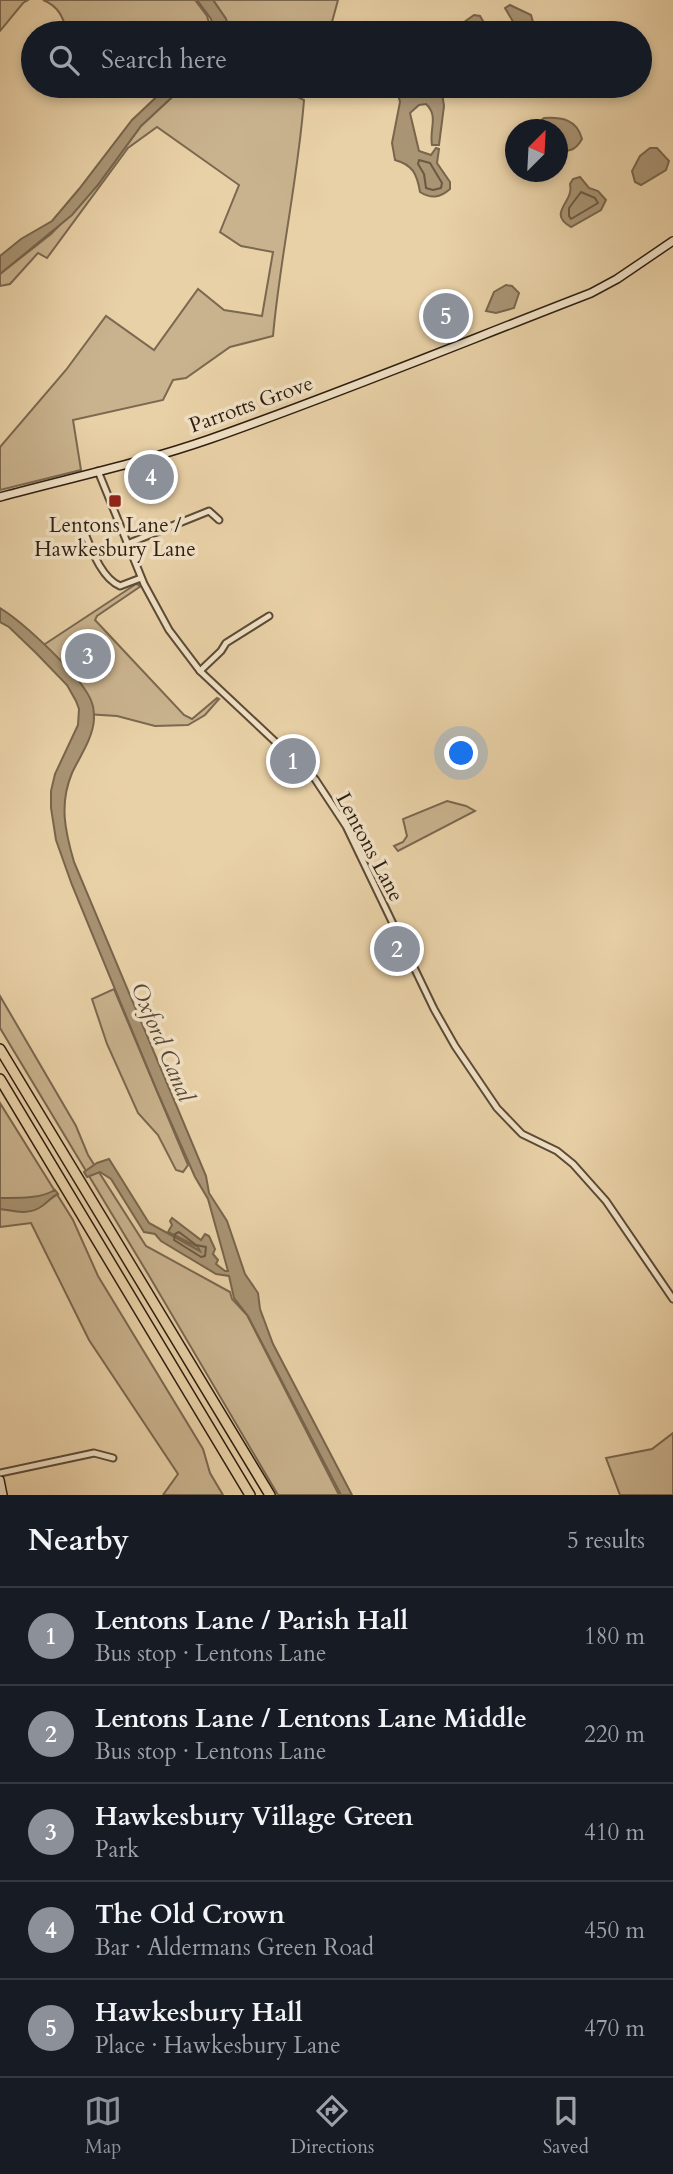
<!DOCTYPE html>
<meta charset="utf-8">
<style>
:root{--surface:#171b24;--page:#20242c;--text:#f1f3f6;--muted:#9ea1a6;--line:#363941;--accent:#8c9099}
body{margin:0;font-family:Cardo,serif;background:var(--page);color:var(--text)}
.compass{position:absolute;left:505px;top:119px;width:63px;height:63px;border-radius:50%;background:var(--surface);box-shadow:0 4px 10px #0003;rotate:24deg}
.you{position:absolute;left:462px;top:754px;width:24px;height:24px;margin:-18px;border:5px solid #fff;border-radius:50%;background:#1a73e8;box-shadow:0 0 0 10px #1a73e833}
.badge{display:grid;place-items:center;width:46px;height:46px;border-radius:50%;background:var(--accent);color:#fff;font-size:23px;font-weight:700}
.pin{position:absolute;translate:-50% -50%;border:4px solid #fff;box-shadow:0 2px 7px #0006}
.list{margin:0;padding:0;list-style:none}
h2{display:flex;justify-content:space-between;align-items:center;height:91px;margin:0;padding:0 28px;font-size:30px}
h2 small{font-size:23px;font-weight:400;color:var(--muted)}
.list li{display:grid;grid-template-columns:46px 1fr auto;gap:21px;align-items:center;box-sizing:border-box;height:98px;padding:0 28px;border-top:2px solid var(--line)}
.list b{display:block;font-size:26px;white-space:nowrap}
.list p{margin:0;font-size:23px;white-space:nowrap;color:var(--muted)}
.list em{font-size:23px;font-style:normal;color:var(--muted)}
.icon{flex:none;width:38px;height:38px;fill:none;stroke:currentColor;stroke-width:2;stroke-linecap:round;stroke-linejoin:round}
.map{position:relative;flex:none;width:673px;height:1495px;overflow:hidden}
.search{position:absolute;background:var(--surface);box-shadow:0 4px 10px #0003;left:21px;right:21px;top:21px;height:77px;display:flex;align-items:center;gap:18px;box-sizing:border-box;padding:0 24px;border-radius:38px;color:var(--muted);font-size:26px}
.sheet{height:581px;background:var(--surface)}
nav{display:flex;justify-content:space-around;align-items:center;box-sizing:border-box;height:98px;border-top:2px solid var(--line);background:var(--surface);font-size:19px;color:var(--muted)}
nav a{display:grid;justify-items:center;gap:4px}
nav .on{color:var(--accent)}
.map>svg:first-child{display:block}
</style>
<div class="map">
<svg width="673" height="1495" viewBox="0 0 673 1495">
<rect width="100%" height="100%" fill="#e9d1a7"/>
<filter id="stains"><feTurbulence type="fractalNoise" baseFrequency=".00286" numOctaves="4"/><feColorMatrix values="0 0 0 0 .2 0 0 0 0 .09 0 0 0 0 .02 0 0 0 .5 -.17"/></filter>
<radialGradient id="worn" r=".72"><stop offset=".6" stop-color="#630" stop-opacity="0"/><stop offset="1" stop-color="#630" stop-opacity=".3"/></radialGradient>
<!-- green -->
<g fill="#c9b38e" stroke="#7a6850" stroke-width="2">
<polygon points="0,0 28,0 23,3 0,31"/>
<path d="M 43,0 L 195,0 L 207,16 L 212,33 L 68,33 C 63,18 59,6 43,0 Z"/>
<polygon points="213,0 338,0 329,33 229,33 226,19"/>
<path d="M 184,86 L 310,86 L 308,90 L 303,93 L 303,88 L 294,95 L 304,100 C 298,179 280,257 273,336 L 230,347 L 186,378 L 173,380 L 163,400 L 73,420 L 81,470 L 0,490 L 0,447 L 66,370 L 106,316 L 154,350 L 198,289 L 224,310 L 262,316 L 273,252 L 241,246 L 220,232 L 239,185 L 157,127 L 128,148 L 47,258 L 38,253 L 10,284 L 0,286 L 0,274 L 51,234 L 97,186 L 141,126 Z"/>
<polygon points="136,584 141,586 97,616 95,620 184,715 192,719 217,698 219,699 205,715 188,725 155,726 117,716 86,714 86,710 39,648"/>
<polygon points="447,801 466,806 475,811 398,851 394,846 403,842 407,836 403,819"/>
<polygon points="114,989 188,1165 183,1172 176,1170 158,1135 138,1113 107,1044 92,999"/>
<polygon points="0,996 76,1126 88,1155 146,1246 230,1292 232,1299 247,1315 339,1495 278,1495 148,1274 0,1028"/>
<polygon points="0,1103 73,1220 98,1276 203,1449 210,1473 223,1495 163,1495 178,1474 89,1340 31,1223 0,1227"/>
<polygon points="673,1433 673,1495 620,1495 606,1458 652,1449"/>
</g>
<!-- water -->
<g fill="#a99474" stroke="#77654c" stroke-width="2">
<polygon points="197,0 213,0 226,19 229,33 214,33 211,19"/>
<polygon points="510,5 531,15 533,22 530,33 516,33 515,25 505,8"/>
<polygon points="474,15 480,16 490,33 461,33 460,25"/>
<polygon points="168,86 184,86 141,126 97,186 72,215 0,274 0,256 21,239 52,221 79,189 132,120"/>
<path d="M 396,86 L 441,86 L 444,106 L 439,145 L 432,145 C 429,129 439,116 426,104 L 419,105 L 410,113 L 419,151 L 431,155 L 436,148 L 439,149 L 437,163 L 450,182 L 450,189 C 440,198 431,199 420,192 C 417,174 413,165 395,160 L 392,143 L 400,102 Z"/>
<path d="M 544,118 C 561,117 577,119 582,139 C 576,150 569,152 558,151 L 558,130 L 538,129 L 539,122 Z"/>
<polygon points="650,148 657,148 669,161 666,170 641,185 635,182 632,171 640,156"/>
<path d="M 580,177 L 589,188 L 598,191 L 606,200 L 601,210 L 571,227 C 546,213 575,202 570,184 L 573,179 Z"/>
<polygon points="506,285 512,286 519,293 514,308 496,313 486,311 494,292"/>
<path d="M 0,608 C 23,622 84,678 92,703 C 94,708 94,714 94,719 C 93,738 80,756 72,773 C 59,804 65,831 74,862 L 206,1176 L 209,1193 L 227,1221 L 245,1274 L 258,1293 L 260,1309 L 273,1344 L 352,1495 L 341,1495 L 248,1316 L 234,1298 L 229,1276 L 216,1274 L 161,1241 L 155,1234 L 144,1232 L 111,1179 L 100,1172 L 87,1177 L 84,1172 L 97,1163 L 109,1159 L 149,1223 L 200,1251 L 198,1247 L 168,1232 L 172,1225 L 170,1221 L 172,1218 L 201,1240 L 205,1234 L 209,1236 L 215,1249 L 213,1254 L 218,1260 L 216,1264 L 225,1271 L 228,1271 L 208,1199 L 195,1177 L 157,1091 L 72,885 L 56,840 L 51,808 L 51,791 L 55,774 L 78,725 L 79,709 L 76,701 L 67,685 L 36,653 L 9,627 L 0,622 Z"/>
<path d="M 55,1190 L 58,1194 C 50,1198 46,1204 39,1208 C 27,1215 14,1211 0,1209 L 0,1198 C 19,1198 39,1199 55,1190 Z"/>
</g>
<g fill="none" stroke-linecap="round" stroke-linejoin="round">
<!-- shore -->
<g stroke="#6a5942" stroke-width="2">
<polygon points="419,160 430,163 442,183 441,188 433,190 426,188 424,174 418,164"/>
<polygon points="581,192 595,198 598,203 571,219 569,216 569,208"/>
<polygon points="179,1232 196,1245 206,1247 205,1256 201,1257 174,1240 175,1234"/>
</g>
<defs>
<g id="street">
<polyline points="98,471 144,584 169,630 200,671 315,779 346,826 434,1009 455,1046 497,1108 522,1134 557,1151 573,1164 606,1201 673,1299"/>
<path d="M 83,529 C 91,548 101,578 120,586 L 141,578"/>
<polyline points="127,544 209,511 219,520"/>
<polyline points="200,671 221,651 226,643 269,616"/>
<polyline points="0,1473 94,1453 113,1458"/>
</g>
<g id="secondary">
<path d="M 0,497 C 70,478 141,463 210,439 C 338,394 464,342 591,293 L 617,279 L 673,241"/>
<polyline points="0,1480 3,1495"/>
</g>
<g id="highway">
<polyline points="0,1049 270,1495"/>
<polyline points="0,1079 250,1495"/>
</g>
</defs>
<!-- street casing -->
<use href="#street" stroke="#5b4b36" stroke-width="9"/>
<!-- secondary casing -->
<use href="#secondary" stroke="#2c1e11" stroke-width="10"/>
<!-- highway casing -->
<use href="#highway" stroke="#2c1e11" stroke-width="12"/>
<!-- street -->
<use href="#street" stroke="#f1e1c6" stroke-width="5"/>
<!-- secondary -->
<use href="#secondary" stroke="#f1e1c6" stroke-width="7"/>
<!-- highway -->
<use href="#highway" stroke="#e9d1a7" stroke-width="9"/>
</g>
<!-- markers -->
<rect fill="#8f2418" stroke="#f1e1c6" stroke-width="2.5" x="108" y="494" width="14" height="14" rx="3.5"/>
<g text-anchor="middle" stroke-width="7" stroke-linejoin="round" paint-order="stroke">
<!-- street labels -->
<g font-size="21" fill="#2c1e11" stroke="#f1e1c6">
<text transform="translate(251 404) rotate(-20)" y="7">Parrotts Grove</text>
<text transform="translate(370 847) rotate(62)" y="7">Lentons Lane</text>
</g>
<!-- poi labels -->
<g font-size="21" fill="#2c1e11" stroke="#f1e1c6">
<text x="115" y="532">Lentons Lane /<tspan x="115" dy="24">Hawkesbury Lane</tspan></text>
</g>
<!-- water labels -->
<g font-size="23" font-style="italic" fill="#584734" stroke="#f1e1c6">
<text transform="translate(163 1042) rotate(67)" y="8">Oxford Canal</text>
</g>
</g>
<rect width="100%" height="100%" filter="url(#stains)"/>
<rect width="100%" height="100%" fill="url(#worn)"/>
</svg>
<svg class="compass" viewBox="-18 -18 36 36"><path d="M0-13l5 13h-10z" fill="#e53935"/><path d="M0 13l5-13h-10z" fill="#9ea1a6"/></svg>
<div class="you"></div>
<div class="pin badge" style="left:293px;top:761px">1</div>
<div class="pin badge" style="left:397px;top:949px">2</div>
<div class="pin badge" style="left:88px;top:656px">3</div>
<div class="pin badge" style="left:151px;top:477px">4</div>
<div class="pin badge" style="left:446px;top:316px">5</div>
<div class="search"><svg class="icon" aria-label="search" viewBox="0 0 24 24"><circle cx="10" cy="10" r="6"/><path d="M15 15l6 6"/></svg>Search here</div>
</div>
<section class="sheet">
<h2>Nearby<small>5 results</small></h2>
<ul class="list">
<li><span class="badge">1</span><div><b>Lentons Lane / Parish Hall</b><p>Bus stop · Lentons Lane</p></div><em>180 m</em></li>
<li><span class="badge">2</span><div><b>Lentons Lane / Lentons Lane Middle</b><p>Bus stop · Lentons Lane</p></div><em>220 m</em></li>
<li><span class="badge">3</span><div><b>Hawkesbury Village Green</b><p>Park</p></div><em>410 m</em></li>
<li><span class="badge">4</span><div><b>The Old Crown</b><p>Bar · Aldermans Green Road</p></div><em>450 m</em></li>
<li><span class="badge">5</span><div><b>Hawkesbury Hall</b><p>Place · Hawkesbury Lane</p></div><em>470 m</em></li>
</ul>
</section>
<nav>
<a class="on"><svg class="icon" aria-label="map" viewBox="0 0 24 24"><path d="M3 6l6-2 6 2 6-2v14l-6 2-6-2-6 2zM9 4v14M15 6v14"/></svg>Map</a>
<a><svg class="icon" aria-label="directions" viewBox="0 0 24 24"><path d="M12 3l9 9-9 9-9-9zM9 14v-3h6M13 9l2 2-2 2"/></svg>Directions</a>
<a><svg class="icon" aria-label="saved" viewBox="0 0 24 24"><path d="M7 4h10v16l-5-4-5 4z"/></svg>Saved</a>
</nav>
